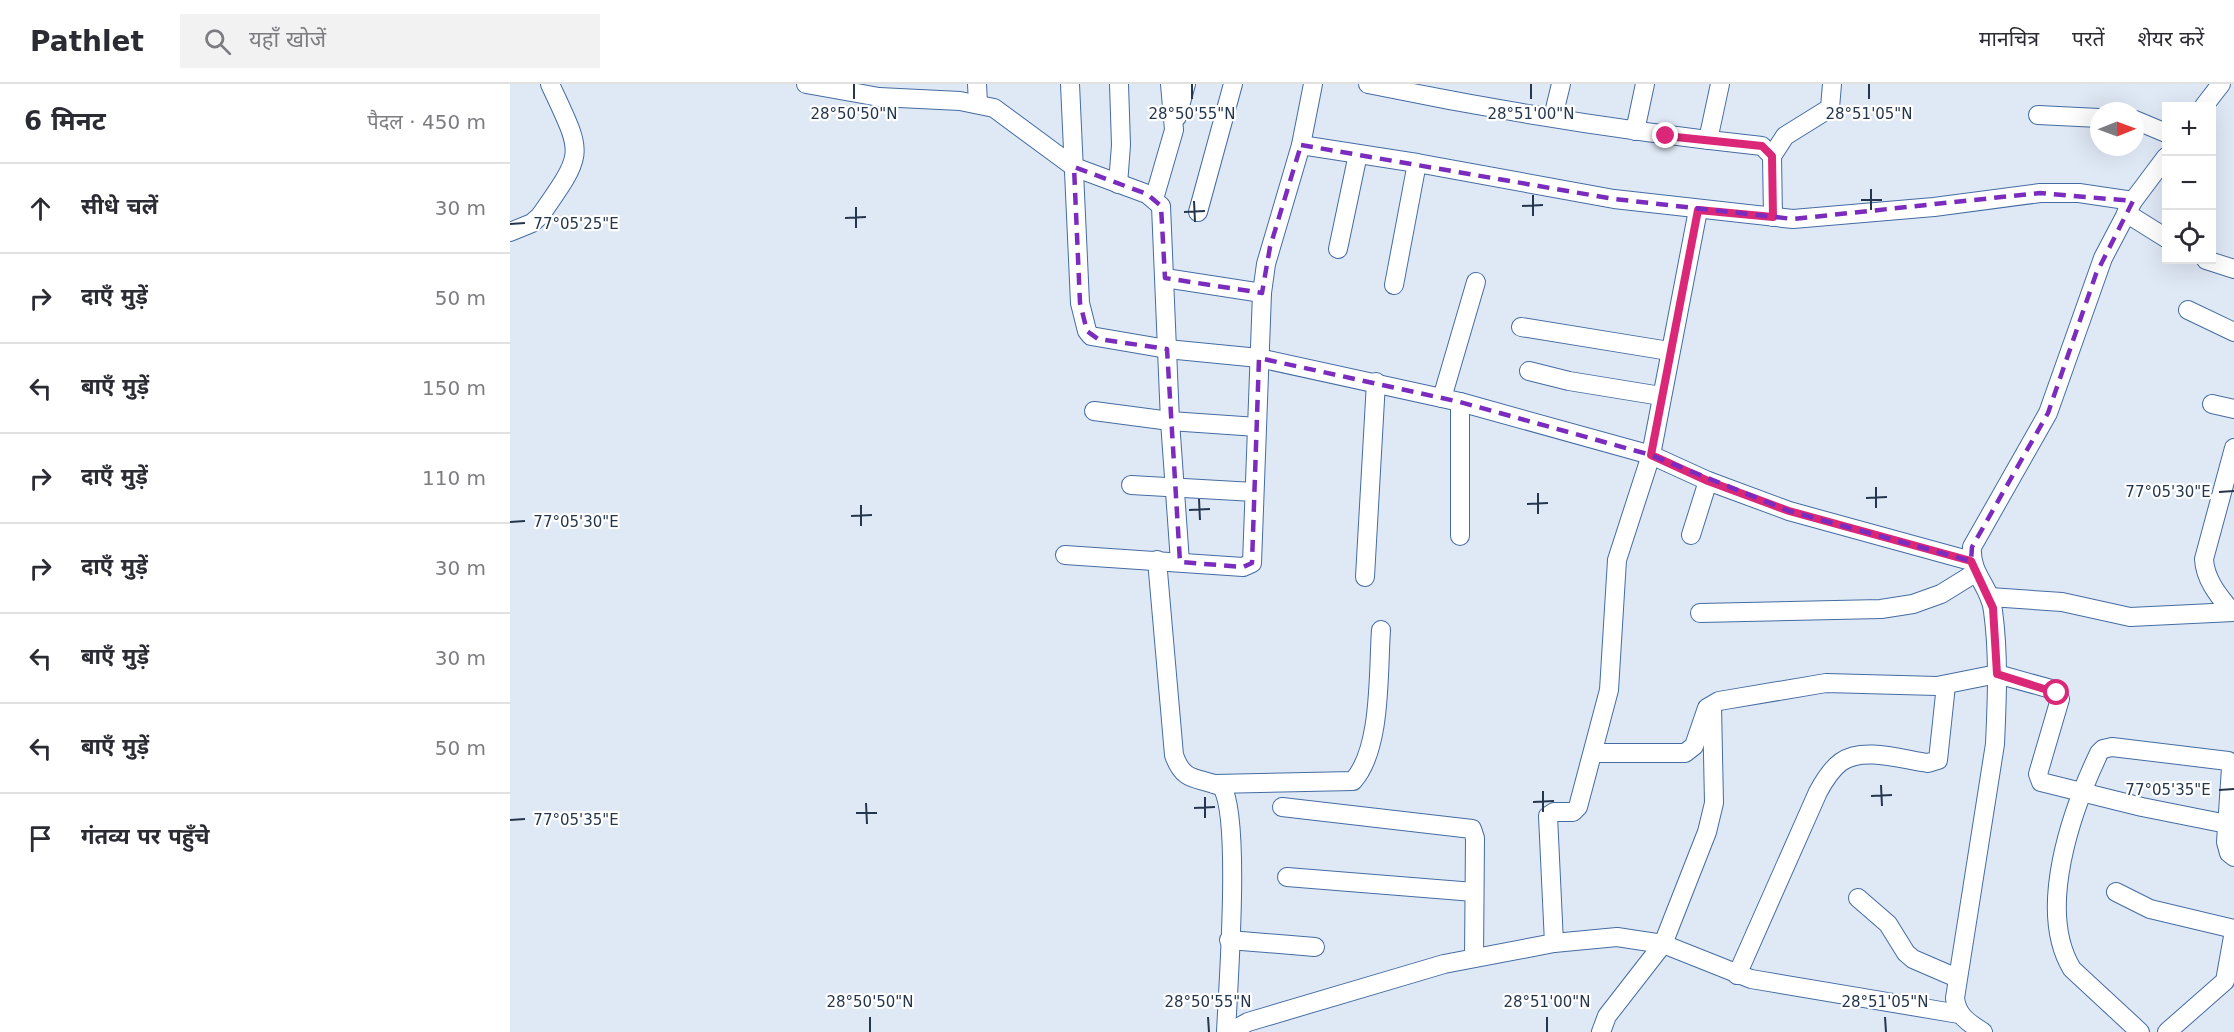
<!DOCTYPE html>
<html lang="hi">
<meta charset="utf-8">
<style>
:root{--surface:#fff;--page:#f2f2f3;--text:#2b2b33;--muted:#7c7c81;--line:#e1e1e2}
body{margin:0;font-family:"DejaVu Sans","Noto Sans Devanagari",sans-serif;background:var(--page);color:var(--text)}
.controls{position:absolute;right:18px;top:18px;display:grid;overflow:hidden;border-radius:0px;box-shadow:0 6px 24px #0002}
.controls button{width:54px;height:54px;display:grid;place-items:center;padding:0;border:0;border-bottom:2px solid var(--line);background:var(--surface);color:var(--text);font:30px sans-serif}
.compass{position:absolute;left:1580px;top:18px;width:54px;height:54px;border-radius:50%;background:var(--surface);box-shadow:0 6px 24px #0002;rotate:89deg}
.stop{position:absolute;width:18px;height:18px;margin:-14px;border:4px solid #db2777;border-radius:50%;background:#fff}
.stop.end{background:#db2777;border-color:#fff;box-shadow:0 2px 6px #0008}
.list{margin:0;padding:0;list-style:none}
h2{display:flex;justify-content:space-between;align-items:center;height:78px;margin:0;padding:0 24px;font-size:26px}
h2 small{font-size:20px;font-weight:400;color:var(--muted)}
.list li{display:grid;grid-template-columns:39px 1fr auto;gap:18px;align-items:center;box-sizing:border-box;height:90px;padding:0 24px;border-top:2px solid var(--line)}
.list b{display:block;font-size:22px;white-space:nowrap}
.list em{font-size:20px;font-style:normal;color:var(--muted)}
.icon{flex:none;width:33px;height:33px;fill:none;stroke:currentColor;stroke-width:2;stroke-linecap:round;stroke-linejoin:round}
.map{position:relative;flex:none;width:1724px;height:948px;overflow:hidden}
header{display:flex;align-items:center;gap:36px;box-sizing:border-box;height:84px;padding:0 30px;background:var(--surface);border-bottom:2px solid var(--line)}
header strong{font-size:28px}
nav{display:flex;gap:33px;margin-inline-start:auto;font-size:21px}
.search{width:420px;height:54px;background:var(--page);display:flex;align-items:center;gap:15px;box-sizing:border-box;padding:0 21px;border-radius:0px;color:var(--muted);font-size:22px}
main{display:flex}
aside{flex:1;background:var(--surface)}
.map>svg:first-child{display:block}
</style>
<header>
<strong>Pathlet</strong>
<div class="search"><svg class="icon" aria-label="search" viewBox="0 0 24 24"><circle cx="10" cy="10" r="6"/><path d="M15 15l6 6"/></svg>यहाँ खोजें</div>
<nav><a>मानचित्र</a><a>परतें</a><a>शेयर करें</a></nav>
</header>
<main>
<aside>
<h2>6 मिनट<small>पैदल · 450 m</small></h2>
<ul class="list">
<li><svg class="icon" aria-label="ahead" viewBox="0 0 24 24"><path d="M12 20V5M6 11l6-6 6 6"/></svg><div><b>सीधे चलें</b></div><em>30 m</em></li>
<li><svg class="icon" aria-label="right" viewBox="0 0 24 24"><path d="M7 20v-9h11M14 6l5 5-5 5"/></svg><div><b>दाएँ मुड़ें</b></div><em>50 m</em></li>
<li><svg class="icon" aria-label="left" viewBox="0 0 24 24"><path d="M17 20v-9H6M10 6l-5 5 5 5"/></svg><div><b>बाएँ मुड़ें</b></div><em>150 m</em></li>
<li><svg class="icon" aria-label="right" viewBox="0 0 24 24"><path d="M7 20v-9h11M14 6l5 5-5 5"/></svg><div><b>दाएँ मुड़ें</b></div><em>110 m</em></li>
<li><svg class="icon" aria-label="right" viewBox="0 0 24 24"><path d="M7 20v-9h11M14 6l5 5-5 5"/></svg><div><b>दाएँ मुड़ें</b></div><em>30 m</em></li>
<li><svg class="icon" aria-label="left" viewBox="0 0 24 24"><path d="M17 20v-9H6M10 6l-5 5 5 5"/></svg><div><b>बाएँ मुड़ें</b></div><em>30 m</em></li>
<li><svg class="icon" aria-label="left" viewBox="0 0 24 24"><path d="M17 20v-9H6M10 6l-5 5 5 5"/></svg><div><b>बाएँ मुड़ें</b></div><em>50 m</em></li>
<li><svg class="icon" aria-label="arrive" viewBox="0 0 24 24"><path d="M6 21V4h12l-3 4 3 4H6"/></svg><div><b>गंतव्य पर पहुँचे</b></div></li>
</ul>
</aside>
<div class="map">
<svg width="1724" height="948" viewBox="0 0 1724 948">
<rect width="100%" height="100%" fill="#dfe8f5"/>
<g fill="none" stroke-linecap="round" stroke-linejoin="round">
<defs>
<g id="minor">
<polyline points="296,0 369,13 450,17 484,24 564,83 637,110 651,122 660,337 670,478"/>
<polyline points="467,0 468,19"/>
<polyline points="560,0 570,219 577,247 581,252 657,265 749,274 950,318 1141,371 1198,397 1279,427 1461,477"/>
<path d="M 858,0 C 988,27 1120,48 1252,62 L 1262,72 L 1263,133"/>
<polyline points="1694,22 1711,0"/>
<polyline points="1528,31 1589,34"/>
<polyline points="667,33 676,0"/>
<polyline points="1043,33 1051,0"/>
<polyline points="1625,36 1656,49"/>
<polyline points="1125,47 1135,0"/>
<polyline points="1198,56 1210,0"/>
<polyline points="791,61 907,79 1104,115 1283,135 1424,123 1530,109 1569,109 1623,117"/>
<polyline points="1262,72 1275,52 1320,24 1322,0"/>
<polyline points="608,100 611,61 609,0"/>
<polyline points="644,115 664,46 660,0"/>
<polyline points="688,128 723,0"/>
<polyline points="1616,129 1656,154"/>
<path d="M 0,148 L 22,139 L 30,132 C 76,66 73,72 40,0"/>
<polyline points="828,165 848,70"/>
<polyline points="1696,176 1724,185"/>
<polyline points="655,194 752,209"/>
<polyline points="884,201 907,79"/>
<polyline points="1678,226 1724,248"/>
<polyline points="1011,243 1159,267"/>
<polyline points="1019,287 1059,297 1151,312"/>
<polyline points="932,314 966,198"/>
<polyline points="950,318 950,452"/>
<polyline points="1702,320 1724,325"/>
<polyline points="584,327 660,337 747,343"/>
<polyline points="621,401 744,408"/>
<polyline points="1181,451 1198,397"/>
<polyline points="555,471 733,483 742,479 752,209 756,180 791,61 803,0"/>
<path d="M 647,476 L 664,671 C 674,700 688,692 712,703 C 731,734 718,903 716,948"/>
<polyline points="855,493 866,298"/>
<polyline points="1480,513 1552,518 1620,533 1724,528"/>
<path d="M 1722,528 C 1709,512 1695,496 1694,475 L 1724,364"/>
<polyline points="1190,529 1371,525 1403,520 1431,510 1465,489"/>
<polyline points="1083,669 1175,669 1184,662 1197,624 1209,617 1316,599 1427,602 1487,590 1541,605 1550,615 1528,690 1531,698 1632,723 1717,740"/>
<path d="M 704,700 L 843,697 C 872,665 868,587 871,546"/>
<polyline points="772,723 962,745 965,754 964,874"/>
<polyline points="777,793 964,808"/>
<polyline points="1606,808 1640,825 1724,845"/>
<polyline points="1348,814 1378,840 1396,869 1403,875 1447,894"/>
<polyline points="719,856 805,863"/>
<polyline points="1044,859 1038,732 1044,728 1063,728 1068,723 1099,606 1107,476 1141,371 1188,126"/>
<path d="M 1227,891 L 1308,708 C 1314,697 1321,685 1331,678 C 1353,662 1394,676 1418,679 L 1428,676 L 1436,601"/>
<polyline points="720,948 738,938 934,880 1044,859 1107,853 1153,860 1241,895 1449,930"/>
<polyline points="1091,948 1097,932 1153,860 1197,748 1204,719 1202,622"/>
<path d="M 1473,948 C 1459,939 1447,932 1445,914 L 1485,660 C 1487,616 1489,570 1483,527 C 1480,501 1460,491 1462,463 L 1538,329 L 1593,174 L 1623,117 L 1656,73"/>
<path d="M 1630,948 L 1562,885 C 1526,826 1562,726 1589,669 L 1593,665 L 1602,663 L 1718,677 L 1721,684 L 1716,758 L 1719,769 L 1724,773"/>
<polyline points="1657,948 1715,897 1724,847"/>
</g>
</defs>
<!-- minor casing -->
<use href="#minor" stroke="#446ca3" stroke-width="20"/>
<!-- minor -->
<use href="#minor" stroke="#fff" stroke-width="18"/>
</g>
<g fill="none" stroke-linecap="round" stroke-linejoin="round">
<!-- route -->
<polyline stroke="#db2777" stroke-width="8" points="1156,52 1252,62 1262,72 1263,133 1188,126 1141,371 1198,397 1279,427 1461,477 1483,524 1487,590 1547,609"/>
</g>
<!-- marked area -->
<path fill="none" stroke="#7b2cbf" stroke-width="4.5" stroke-dasharray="12 8" stroke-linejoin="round" d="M 791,61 L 1104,115 L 1283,135 L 1530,109 L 1623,117 L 1586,190 L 1538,329 L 1462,463 L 1461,477 L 1279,427 L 1141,371 L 950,318 L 749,274 L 742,479 L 733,483 L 670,478 L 657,265 L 588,255 L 577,247 L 570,219 L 564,83 L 637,110 L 651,122 L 655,194 L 752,209 L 760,163 Z"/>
<!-- ticks -->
<path fill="none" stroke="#24364e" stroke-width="2" d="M 344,0 L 344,15M 682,0 L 682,15M 1021,0 L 1021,15M 1359,0 L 1359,15M 1361,105 L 1361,126M 1023,111 L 1023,132M 1351,116 L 1372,116M 684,117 L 685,138M 1012,122 L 1033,121M 346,123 L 346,144M 674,128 L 695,127M 335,134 L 356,133M 0,140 L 15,139M 1366,403 L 1366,424M 1709,408 L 1724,407M 1028,409 L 1028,430M 1356,414 L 1377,413M 689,415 L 690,436M 1017,420 L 1038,419M 351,421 L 351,442M 679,426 L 700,425M 341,432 L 362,431M 0,438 L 15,437M 1371,701 L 1372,722M 1709,706 L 1724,705M 1033,707 L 1033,728M 1361,712 L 1382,711M 695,713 L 695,734M 1023,718 L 1044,717M 356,719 L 357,740M 684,724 L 705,723M 346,729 L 367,729M 0,736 L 15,735M 360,933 L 360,948M 698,933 L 699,948M 1037,933 L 1037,948M 1375,933 L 1376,948"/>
<g font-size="15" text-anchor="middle" fill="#24364e" stroke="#fff" stroke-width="4.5" stroke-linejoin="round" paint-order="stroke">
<text x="344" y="35">28°50'50"N</text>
<text x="682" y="35">28°50'55"N</text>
<text x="1021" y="35">28°51'00"N</text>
<text x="1359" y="35">28°51'05"N</text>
<text x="66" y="145">77°05'25"E</text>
<text x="1658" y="413">77°05'30"E</text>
<text x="66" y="443">77°05'30"E</text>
<text x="1658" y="711">77°05'35"E</text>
<text x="66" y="741">77°05'35"E</text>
<text x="360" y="923">28°50'50"N</text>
<text x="698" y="923">28°50'55"N</text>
<text x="1037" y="923">28°51'00"N</text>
<text x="1375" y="923">28°51'05"N</text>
</g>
</svg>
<div class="controls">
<button>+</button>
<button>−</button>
<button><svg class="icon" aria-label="locate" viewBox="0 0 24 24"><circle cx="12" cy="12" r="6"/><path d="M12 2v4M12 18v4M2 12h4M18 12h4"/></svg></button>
</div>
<svg class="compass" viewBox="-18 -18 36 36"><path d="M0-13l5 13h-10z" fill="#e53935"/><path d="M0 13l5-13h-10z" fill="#7c7c81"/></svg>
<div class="stop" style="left:1547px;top:609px"></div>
<div class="stop end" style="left:1156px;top:52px"></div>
</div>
</main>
